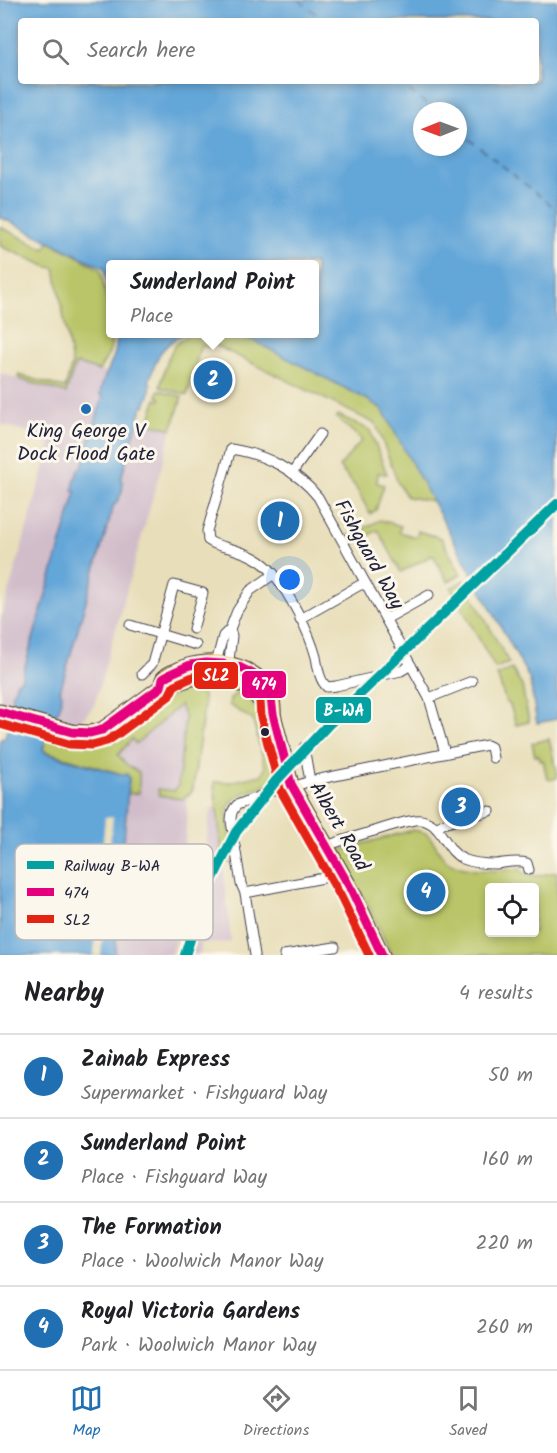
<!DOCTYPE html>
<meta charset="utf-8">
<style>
:root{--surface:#fff;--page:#f6f6f6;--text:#202124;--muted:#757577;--line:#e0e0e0;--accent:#1f6fb2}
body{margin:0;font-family:Kalam,sans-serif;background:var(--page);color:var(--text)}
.controls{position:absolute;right:18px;bottom:18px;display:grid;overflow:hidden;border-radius:6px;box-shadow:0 3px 9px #0003}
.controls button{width:54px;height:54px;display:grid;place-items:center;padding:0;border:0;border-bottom:2px solid var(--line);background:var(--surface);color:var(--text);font:30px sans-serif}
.compass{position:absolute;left:413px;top:102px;width:54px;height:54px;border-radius:50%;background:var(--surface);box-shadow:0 3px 9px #0003;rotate:269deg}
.you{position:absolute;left:290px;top:580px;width:21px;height:21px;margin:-15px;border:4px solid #fff;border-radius:50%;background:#1a73e8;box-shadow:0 0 0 9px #1a73e833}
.badge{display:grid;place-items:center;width:39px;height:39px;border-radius:50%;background:var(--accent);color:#fff;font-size:20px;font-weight:700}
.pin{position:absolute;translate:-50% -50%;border:3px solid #fff;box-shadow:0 2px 6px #0006}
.popup{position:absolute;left:106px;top:260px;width:213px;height:78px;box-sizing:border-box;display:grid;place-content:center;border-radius:6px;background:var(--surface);filter:drop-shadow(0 2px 4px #0005);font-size:20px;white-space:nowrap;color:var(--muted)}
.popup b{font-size:22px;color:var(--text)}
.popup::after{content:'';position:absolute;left:50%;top:100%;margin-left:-12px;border:12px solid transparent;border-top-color:var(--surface)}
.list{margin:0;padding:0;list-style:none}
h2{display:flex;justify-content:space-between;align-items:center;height:78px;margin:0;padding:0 24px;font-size:26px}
h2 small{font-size:20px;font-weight:400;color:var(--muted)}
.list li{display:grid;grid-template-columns:39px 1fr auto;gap:18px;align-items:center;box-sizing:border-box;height:84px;padding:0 24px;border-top:2px solid var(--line)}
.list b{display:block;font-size:22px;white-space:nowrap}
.list p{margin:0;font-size:20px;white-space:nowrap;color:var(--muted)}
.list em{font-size:20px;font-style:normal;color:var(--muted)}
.icon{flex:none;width:33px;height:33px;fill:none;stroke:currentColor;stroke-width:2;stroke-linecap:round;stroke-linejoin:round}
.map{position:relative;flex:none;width:557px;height:955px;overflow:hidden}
.search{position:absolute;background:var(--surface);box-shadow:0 3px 9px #0003;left:18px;right:18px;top:18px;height:66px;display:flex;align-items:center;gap:15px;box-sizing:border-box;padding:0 21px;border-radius:6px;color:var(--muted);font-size:22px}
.sheet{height:414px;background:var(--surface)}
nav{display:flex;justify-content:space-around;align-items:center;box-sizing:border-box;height:84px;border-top:2px solid var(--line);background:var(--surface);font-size:16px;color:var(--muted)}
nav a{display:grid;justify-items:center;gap:3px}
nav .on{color:var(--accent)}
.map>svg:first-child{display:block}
</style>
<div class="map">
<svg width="557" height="955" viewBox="0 0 557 955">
<rect width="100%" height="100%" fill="#fbf7ec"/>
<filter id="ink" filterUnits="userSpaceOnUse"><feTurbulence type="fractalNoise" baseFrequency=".0167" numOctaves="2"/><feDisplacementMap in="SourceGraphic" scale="12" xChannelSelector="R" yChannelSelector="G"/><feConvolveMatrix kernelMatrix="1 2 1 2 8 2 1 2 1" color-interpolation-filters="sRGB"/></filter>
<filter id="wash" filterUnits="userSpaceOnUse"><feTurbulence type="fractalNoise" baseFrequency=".008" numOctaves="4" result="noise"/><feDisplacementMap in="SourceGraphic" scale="24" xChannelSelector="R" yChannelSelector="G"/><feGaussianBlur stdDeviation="1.35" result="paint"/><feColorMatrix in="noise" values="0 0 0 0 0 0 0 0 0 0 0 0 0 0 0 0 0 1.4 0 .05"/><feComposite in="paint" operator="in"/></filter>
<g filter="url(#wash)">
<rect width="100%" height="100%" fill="#e8deb9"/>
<!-- industrial -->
<g fill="#d1bdca">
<polygon points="75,364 78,364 107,373 103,379 103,396 82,468 81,468 76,477 73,491 76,492 21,680 14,689 12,695 11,704 14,705 13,707 0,703 0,622 51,444 32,438 28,432 0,424 0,373 66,392"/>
<polygon points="139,420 172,429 94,706 79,723 79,726 52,718 60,707 62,694 60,692 114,503 116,503 122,492 123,481 121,479"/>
<polygon points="180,705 185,717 178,786 174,791 158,789 182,799 187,797 187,819 177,937 170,955 115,955 128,794 139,793 139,773 126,764 118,756 132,739 136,744"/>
<polygon points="217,808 231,940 230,942 204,944 202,940 200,955 181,955 190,930 203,872 210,810"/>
</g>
<!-- green -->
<g fill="#b9c567" stroke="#6e7451" stroke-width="1.5" fill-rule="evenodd">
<path d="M 0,227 L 45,249 L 49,242 L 72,253 L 98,268 L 101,271 C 104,291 114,326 111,346 C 110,355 103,362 99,371 L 78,364 L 75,365 L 66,393 L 19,379 L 19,375 L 65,388 L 72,364 L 55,268 L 48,267 L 0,246 Z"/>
<polygon points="315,286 557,719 537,723 530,680 433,501 407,497 398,483 376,424 213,344 207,347 201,345 187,395 160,387 167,361 174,346 189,334 315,334"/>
<polygon points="159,390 182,397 172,429 149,423 156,399 159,401 161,399 157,395"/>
<polygon points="338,415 370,430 387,474 378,473 377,483 384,485 376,510 370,514 355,486 339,467 362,440 336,417"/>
<polygon points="380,520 401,526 399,532 416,537 418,531 441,538 461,574 448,582 433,555 401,572 378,530 351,545 347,537"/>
<polygon points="464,580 509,663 495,668 451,588"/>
<polygon points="512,669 522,686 529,722 516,725 510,705 506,702 497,675"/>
<path d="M 195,687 C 204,690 203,698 204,706 L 193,789 L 191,793 L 182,799 L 159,795 L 158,789 L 174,791 L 178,786 L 185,718 L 180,705 L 136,744 L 132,739 L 118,755 L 126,764 L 139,773 L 139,793 L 128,794 L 129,777 L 125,775 L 44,751 L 43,749 L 47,735 L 57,738 L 58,736 C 65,738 72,742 79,743 C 84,744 89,742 93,741 C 129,733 160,691 195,687 Z"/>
<path d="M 235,694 C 241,695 247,697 251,702 C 264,718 267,739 273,758 C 274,762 277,768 277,772 C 277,773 274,779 274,780 C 266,792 230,788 227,813 L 234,862 L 223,863 L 214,782 L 230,782 L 261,775 L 265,768 L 253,720 L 229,705 L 230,699 Z"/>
<polygon points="549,739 554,760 553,760 557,769 557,778 550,780 547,778 543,760 540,761 538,755 535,756 532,743"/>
<path d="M 413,830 C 417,831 424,832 427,834 C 434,840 438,851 444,858 C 459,873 498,872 518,868 L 527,875 L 531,874 L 536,876 L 557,872 L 557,955 L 392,955 L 340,850 ZM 490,888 L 534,888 L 534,932 L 490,932 Z"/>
</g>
<!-- water -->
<g fill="#64a6d8" stroke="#43648a" stroke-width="1.5" fill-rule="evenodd">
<path d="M 0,0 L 557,0 L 557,719 L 537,723 L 530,680 L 382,409 L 366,399 L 240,334 L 315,334 L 315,264 L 111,264 L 111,304 L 104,268 L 0,217 ZM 21,21 L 536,21 L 536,81 L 21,81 ZM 422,111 L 458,111 L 458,147 L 422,147 Z"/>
<path d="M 116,334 L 182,334 C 159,349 157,356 149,382 L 151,384 L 149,396 L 145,406 L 142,407 L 121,479 L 123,481 L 122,492 L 116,504 L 114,504 L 60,691 L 62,694 L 60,707 L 55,716 L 53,716 L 43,749 L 46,753 L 124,775 L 127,774 L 129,777 L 115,955 L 0,955 L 0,739 L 3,739 L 5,737 L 14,705 L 11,704 L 12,695 L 17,682 L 21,680 L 76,492 L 73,491 L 74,482 L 79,468 L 82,467 L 103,396 L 100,395 C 102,373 120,357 116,334 Z"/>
</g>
<!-- pier -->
<polygon fill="#e8deb9" points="105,817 113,817 111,834 101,955 94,955"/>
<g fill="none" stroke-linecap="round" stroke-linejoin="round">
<!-- ferry -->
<g stroke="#3c577a" stroke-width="1.5" stroke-dasharray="8 6" stroke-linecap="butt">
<polyline points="299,0 325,21"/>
<polyline points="398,81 435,111"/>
<polyline points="458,130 557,210"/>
</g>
</g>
</g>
<g filter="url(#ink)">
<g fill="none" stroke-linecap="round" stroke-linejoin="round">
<defs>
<g id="minor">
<polyline points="292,473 320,434"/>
<path d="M 208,540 L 207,531 L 231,449 C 265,454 297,471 318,497 L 429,698 L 445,753"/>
<path d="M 208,540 C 214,545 221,546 229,548 C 246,553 262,559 273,573 C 290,595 309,631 316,657 C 318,667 319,680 327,687 L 336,686 L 401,671 L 411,665"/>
<polyline points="300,619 360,585 366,585"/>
<polyline points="386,619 429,595"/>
<polyline points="130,625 196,645"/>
<polyline points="215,667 223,636 230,629 237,611 250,591 274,574"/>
<polyline points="228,668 232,636 230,629"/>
<polyline points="142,674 152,664 174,585 203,593 193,629"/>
<polyline points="429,698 472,681"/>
<polyline points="304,747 310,781"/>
<polyline points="293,787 310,781 487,745 491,747 493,758"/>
<polyline points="436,828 443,824 490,811"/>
<path d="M 326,846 C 345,839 365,834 384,828 C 394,825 405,821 416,820 C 422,819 427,821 433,825 C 445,835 448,852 463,859 C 473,863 485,864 495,864 C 506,863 517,860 527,863 L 529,870"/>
<polyline points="245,893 334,876 342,873"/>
<path d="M 255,955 L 245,893 L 241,884 L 231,821 C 231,814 232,810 237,805 L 291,784"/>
<polyline points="284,955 335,947"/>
</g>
<g id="trunk">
<path d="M 161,687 C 172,687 180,680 192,678 C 210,675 235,679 251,690 C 256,694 259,699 263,705 C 265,708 269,711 273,714"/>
<path d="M 0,712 L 72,732 L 90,733 L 102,730 L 112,723 L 161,687 C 162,684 162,680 164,678 C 167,675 173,672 176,671 C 211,652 277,666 273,714 L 291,784 L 352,891 L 382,955"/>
</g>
</defs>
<!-- minor casing -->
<use href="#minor" stroke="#403e4e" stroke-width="11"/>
<!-- trunk casing -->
<use href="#trunk" stroke="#403e4e" stroke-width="17"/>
<!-- minor -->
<use href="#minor" stroke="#fff" stroke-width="9"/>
<!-- trunk -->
<use href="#trunk" stroke="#efc469" stroke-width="15"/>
<defs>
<polyline id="bus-1" points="0,712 72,732 90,733 102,730 161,687 163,679 172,673 190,665 206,663 223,664 239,667 253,674 264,684 271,698 273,714 291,784 352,891 382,955"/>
<polyline id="bus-2" points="0,724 69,744 92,745 107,741 119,733 169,696 174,686 179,683 193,677 207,675 222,676 235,679 247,684 255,692 260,701 261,717 280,789 341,897 369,955"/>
</defs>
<!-- bus-1 casing -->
<use href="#bus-1" stroke="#fbf7ec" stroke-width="14"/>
<!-- bus-2 casing -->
<use href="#bus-2" stroke="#fbf7ec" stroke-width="14"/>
<!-- bus-1 -->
<use href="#bus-1" stroke="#e5007d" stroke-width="9"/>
<!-- bus-2 -->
<use href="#bus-2" stroke="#e42313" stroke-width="9"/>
<defs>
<polyline id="rail-1" points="185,955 204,896 236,832 275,782 327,726 557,504"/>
</defs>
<!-- rail-1 casing -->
<use href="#rail-1" stroke="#fbf7ec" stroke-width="15"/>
<!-- rail-1 -->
<use href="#rail-1" stroke="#03a1a2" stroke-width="10"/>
</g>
</g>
<!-- markers -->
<circle fill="#1f6fb2" stroke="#fbf7ec" stroke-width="2" cx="86" cy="409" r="6"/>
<circle fill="#22223b" stroke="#fbf7ec" stroke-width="2" cx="265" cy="732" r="5"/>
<g text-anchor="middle" stroke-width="6" stroke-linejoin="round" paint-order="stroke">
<!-- poi labels -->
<g font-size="20" fill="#22223b" stroke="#fbf7ec">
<text x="86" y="437">King George V<tspan x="86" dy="23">Dock Flood Gate</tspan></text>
</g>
<!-- street labels -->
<g font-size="20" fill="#22223b" stroke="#fbf7ec">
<text transform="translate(370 554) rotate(61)" y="7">Fishguard Way</text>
<text transform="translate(340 826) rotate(60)" y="7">Albert Road</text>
</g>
</g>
<!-- legend -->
<rect x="15" y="844" width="198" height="96" rx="9" fill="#fbf7ec" stroke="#bab7b7" stroke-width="1.5"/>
<rect x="27" y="861" width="27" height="8" fill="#03a1a2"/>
<rect x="27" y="888" width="27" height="8" fill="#e5007d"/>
<rect x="27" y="915" width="27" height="8" fill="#e42313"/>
<g font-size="16" fill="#22223b">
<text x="64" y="871">Railway B-WA</text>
<text x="64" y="898">474</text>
<text x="64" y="925">SL2</text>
</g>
<g stroke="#fbf7ec" stroke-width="2">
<rect x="193" y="661" width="46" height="29" rx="6" fill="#e42313"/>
<rect x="241" y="670" width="46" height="29" rx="6" fill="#e5007d"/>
<rect x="315" y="696" width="57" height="28" rx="6" fill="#03a1a2"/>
</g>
<g font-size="16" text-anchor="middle" font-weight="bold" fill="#fff">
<text x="216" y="681">SL2</text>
<text x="264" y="690">474</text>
<text x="344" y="716">B-WA</text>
</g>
</svg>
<div class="controls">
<button><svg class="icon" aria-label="locate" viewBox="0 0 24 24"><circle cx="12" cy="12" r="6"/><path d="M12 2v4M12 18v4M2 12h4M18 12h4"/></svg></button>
</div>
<svg class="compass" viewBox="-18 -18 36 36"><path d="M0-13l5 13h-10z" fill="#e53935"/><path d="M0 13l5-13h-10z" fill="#757577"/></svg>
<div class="you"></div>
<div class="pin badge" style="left:280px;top:521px">1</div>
<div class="pin badge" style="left:213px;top:380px">2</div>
<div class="popup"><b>Sunderland Point</b>Place</div>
<div class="pin badge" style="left:461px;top:807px">3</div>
<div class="pin badge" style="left:426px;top:892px">4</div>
<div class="search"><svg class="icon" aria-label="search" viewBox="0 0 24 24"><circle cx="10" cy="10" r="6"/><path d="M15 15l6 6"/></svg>Search here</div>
</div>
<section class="sheet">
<h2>Nearby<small>4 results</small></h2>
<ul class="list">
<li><span class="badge">1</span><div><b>Zainab Express</b><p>Supermarket · Fishguard Way</p></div><em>50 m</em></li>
<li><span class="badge">2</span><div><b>Sunderland Point</b><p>Place · Fishguard Way</p></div><em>160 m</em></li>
<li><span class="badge">3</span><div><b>The Formation</b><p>Place · Woolwich Manor Way</p></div><em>220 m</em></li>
<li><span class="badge">4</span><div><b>Royal Victoria Gardens</b><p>Park · Woolwich Manor Way</p></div><em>260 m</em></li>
</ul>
</section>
<nav>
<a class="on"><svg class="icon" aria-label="map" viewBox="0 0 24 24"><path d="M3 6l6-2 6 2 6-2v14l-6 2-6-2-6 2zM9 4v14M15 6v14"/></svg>Map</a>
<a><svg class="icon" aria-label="directions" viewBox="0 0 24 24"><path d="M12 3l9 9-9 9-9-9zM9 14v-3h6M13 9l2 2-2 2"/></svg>Directions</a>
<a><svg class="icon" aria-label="saved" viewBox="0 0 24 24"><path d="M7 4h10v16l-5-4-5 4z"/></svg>Saved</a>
</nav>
